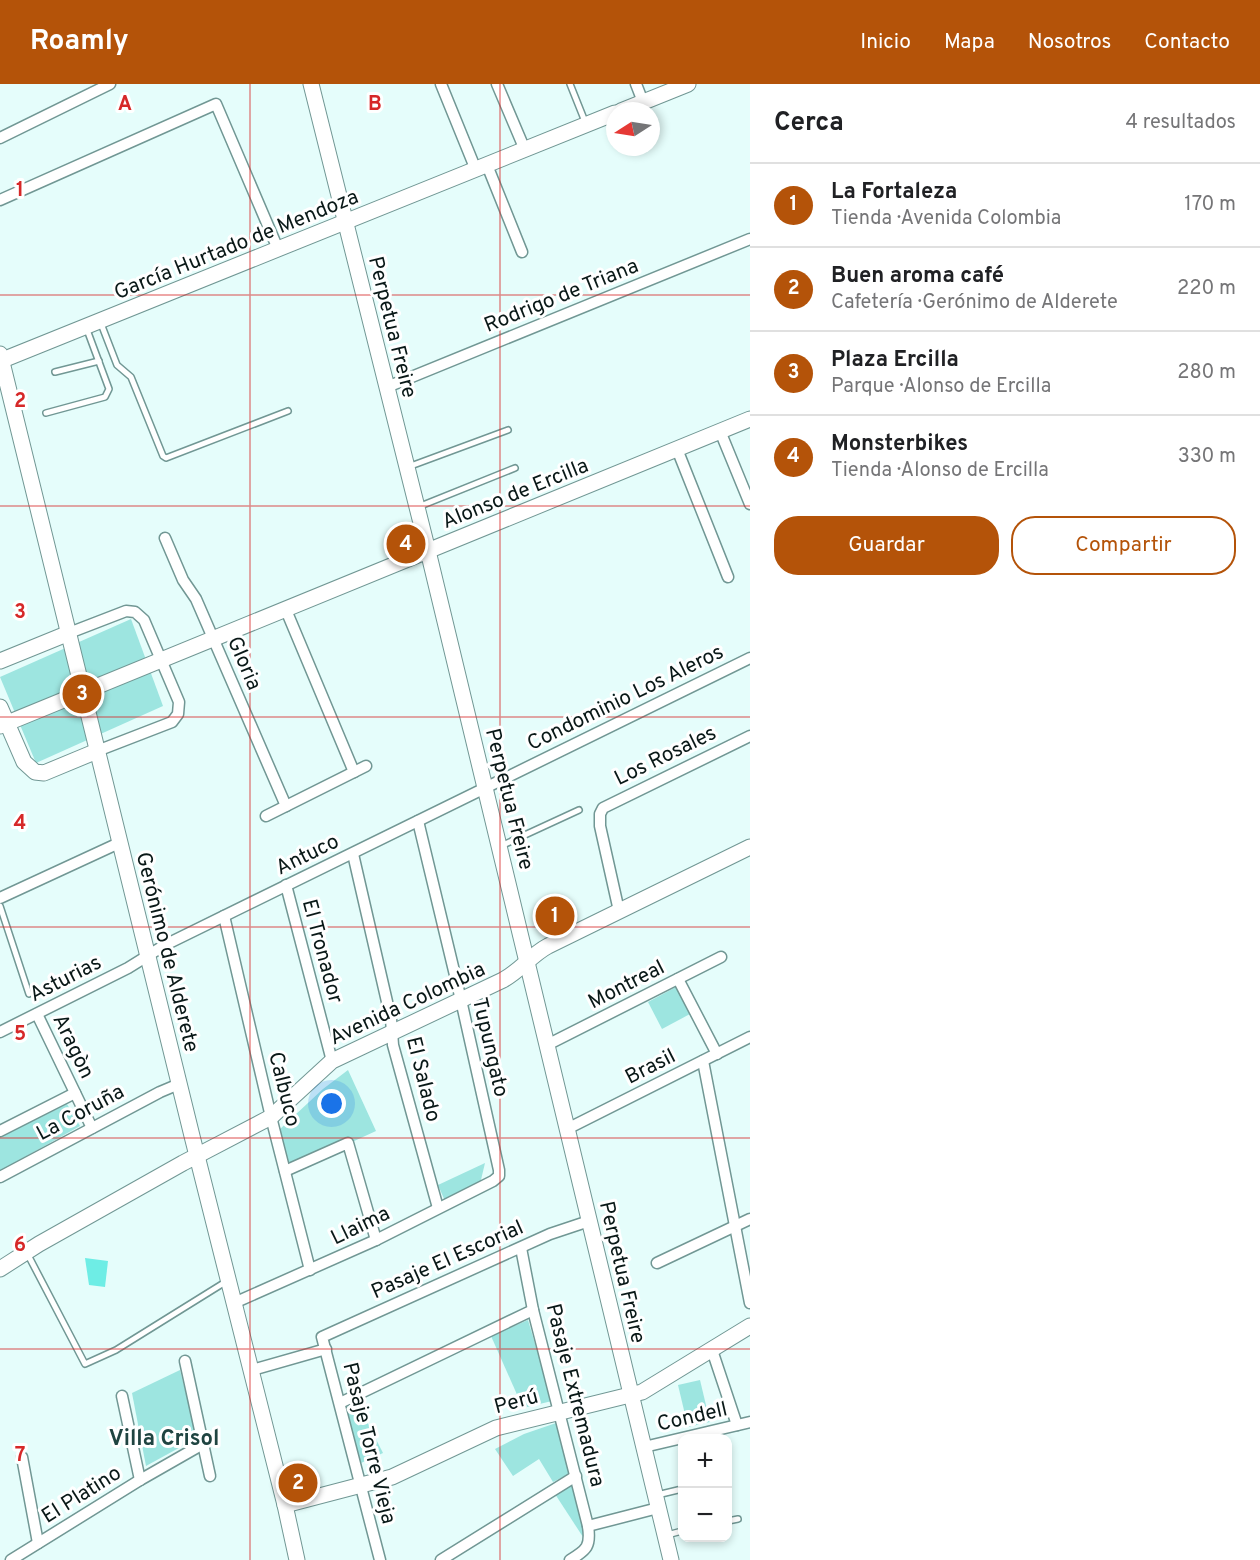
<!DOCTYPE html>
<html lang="es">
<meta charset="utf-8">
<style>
:root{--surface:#fff;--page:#f6f6f6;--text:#202124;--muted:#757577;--line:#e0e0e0;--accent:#b45309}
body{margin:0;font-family:Overpass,sans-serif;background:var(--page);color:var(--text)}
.controls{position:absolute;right:18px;bottom:18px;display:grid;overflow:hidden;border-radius:12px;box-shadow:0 3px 9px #0003}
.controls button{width:54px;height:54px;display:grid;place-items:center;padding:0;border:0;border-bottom:2px solid var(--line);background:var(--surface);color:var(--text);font:30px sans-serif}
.compass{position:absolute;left:606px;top:18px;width:54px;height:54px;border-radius:50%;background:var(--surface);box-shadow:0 3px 9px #0003;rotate:258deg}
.you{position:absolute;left:332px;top:1020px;width:21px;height:21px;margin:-15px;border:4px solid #fff;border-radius:50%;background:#1a73e8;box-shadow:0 0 0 9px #1a73e833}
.badge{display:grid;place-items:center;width:39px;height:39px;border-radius:50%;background:var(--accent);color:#fff;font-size:20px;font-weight:700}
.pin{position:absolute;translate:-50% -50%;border:3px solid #fff;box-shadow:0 2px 6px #0006}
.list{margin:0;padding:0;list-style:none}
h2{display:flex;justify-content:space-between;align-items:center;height:78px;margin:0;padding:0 24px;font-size:26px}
h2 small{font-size:20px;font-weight:400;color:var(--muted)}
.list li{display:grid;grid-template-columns:39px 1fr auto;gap:18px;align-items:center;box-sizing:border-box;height:84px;padding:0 24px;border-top:2px solid var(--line)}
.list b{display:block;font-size:22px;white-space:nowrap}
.list p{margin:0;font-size:20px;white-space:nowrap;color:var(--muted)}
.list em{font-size:20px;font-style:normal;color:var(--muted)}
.actions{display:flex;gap:12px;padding:18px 24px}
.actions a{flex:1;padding:14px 0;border:2px solid var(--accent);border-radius:24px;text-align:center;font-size:21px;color:var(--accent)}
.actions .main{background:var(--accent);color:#fff}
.map{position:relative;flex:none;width:750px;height:1476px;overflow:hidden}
header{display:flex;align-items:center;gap:36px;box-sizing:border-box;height:84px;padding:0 30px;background:var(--accent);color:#fff}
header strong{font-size:28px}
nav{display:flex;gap:33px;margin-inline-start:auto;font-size:21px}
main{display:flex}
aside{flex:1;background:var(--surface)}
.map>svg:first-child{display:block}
</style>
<header>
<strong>Roamly</strong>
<nav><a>Inicio</a><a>Mapa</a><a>Nosotros</a><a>Contacto</a></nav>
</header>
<main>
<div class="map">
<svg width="750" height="1476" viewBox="0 0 750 1476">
<rect width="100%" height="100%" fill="#e5fdfb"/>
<!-- green -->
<g fill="#9de5e0">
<polygon points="131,535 163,622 36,679 0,593"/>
<polygon points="676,903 690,930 662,945 648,918"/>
<polygon points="348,986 376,1047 352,1058 350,1053 288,1081 279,1046 323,1005"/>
<polygon points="67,1020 80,1042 0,1087 0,1053"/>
<polygon points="485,1079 480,1100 445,1117 438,1101"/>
<polygon points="528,1236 552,1317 523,1324 491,1252"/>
<polygon points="180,1286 197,1354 146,1382 132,1309"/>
<polygon points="700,1296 710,1338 688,1343 678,1301"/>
<polygon points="357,1318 383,1369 361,1379 358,1375 346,1323"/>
<polygon points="556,1339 571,1389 553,1398 539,1375 513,1392 495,1365 524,1350"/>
<polygon points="574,1399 586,1445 583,1453 555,1410"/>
</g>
<!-- water -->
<polygon fill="#6eede5" points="85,1174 108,1177 105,1203 89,1201"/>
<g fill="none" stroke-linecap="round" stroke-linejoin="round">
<defs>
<g id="lane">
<polyline points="570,0 586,40"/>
<polyline points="100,237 117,281 131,293 163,372 166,374 288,327"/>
<polyline points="55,288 99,277"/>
<polyline points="46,329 105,313 109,305 86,243"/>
<polyline points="408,383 508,346"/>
<polyline points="418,423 515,384"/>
<polyline points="501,762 579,726"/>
<polyline points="0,822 29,910"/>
<polyline points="27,1169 85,1280 116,1266 227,1197"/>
<polyline points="657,1411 682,1405"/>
<polyline points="728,1437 738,1435"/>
<polyline points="667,1451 682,1447"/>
</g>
<g id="street">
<polyline points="441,0 476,86"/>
<polyline points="497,0 525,66"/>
<polyline points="636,0 643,18"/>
<polyline points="0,54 110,0"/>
<polyline points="487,81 522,168"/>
<polyline points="0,116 216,20 278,165"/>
<polyline points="387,303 750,155"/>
<polyline points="720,347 750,420"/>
<polyline points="677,365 728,493"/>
<polyline points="165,454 183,496 196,515 286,722"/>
<polyline points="286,526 354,688"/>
<polyline points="69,549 126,527 135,528 144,536 179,618 178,630 172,638 97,667"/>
<polyline points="266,732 366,682"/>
<polyline points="353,770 391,935 393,961 438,1124"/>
<polyline points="286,801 332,977"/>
<polyline points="0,814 119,759"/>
<polyline points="619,827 600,742 600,730 603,724 750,652"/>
<polyline points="224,832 271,1033 310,1186"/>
<polyline points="678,895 717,970"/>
<polyline points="37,930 92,1044"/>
<polyline points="0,948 128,884 165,861 750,574"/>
<polyline points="547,961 721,873"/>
<polyline points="703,977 750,1219"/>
<polyline points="567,1045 750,953"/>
<polyline points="0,1047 75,1009"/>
<polyline points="285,1087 348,1059 376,1156"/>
<polyline points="0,1093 160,1008 179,1000"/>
<path d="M 521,1164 L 533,1226 L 588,1442 C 591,1462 587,1466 570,1476"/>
<polyline points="657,1179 750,1135"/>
<polyline points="234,1219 376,1156 493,1097 499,1092 499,1086 461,916 418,737"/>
<polyline points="712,1266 737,1341"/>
<polyline points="185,1277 210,1392"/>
<polyline points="252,1286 326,1265"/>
<polyline points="122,1312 140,1396"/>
<polyline points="340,1319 533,1226"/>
<polyline points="644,1363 750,1338"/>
<polyline points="22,1373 38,1459"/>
<polyline points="588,1442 658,1424"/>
<polyline points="11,1476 140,1396 203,1360"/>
<polyline points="380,1476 322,1253 550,1150 589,1137"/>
<polyline points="441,1476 576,1392"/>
</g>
<g id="secondary">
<polyline points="311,0 428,467 671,1476"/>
<polyline points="621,27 688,0"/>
<polyline points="0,270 193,1056 285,1421 297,1476"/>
<polyline points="0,277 615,29"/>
<polyline points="0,577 69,549"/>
<polyline points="0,623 24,678 35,688 44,689 97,667"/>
<polyline points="0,642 750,335"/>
<path d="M 0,1185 L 39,1160 L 183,1079 L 271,1033 L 332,977 L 503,896 C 520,887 531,871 548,862 L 750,763"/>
<polyline points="285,1421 392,1393 496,1344 642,1308 750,1242"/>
</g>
</defs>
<!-- lane casing -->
<use href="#lane" stroke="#719794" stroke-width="8"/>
<!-- street casing -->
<use href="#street" stroke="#719794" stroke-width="13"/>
<!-- secondary casing -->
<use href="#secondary" stroke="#719794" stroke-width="17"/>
<!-- lane -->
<use href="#lane" stroke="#fff" stroke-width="5"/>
<!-- street -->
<use href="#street" stroke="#fff" stroke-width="10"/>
<!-- secondary -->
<use href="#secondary" stroke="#fff" stroke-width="15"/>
</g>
<!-- grid -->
<path fill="none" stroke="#d62828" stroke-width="1.5" stroke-opacity="0.55" d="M 250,0 L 250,1476M 500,0 L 500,1476M 0,211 L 750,211M 0,422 L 750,422M 0,633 L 750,633M 0,843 L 750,843M 0,1054 L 750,1054M 0,1265 L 750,1265"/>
<g text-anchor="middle" stroke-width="6" stroke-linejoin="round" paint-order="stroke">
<!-- street labels -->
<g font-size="21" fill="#091817" stroke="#fff">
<text transform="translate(236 160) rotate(-22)" y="7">García Hurtado de Mendoza</text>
<text transform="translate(561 211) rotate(-22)" y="7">Rodrigo de Triana</text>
<text transform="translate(393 243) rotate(76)" y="7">Perpetua Freire</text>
<text transform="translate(515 409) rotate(-22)" y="7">Alonso de Ercilla</text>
<text transform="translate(245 579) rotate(67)" y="7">Gloria</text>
<text transform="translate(625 613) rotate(-26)" y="7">Condominio Los Aleros</text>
<text transform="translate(665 671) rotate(-26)" y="7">Los Rosales</text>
<text transform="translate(510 715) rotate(76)" y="7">Perpetua Freire</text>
<text transform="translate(307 770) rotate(-26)" y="7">Antuco</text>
<text transform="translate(323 867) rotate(75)" y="7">El Tronador</text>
<text transform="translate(168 868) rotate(76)" y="7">Gerónimo de Alderete</text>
<text transform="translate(65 894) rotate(-27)" y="7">Asturias</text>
<text transform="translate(626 900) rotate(-27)" y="7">Montreal</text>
<text transform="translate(407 919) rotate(-25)" y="7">Avenida Colombia</text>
<text transform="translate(74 962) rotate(64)" y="7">Aragòn</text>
<text transform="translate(491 963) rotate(77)" y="7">Tupungato</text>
<text transform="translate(650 982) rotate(-27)" y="7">Brasil</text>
<text transform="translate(424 995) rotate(76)" y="7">El Salado</text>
<text transform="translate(285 1005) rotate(76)" y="7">Calbuco</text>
<text transform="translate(80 1028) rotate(-28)" y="7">La Coruña</text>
<text transform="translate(360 1141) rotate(-26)" y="7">Llaima</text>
<text transform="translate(447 1175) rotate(-24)" y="7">Pasaje El Escorial</text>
<text transform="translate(623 1188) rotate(77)" y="7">Perpetua Freire</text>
<text transform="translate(576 1311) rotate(76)" y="7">Pasaje Extremadura</text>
<text transform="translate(516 1317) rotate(-15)" y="7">Perú</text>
<text transform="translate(692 1332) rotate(-13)" y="7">Condell</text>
<text transform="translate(370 1359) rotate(76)" y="7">Pasaje Torre Vieja</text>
<text transform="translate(81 1410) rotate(-32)" y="7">El Platino</text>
</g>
<!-- neighbourhood labels -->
<g font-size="22" font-weight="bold" fill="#1f4441" stroke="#fff">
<text x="164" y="1361">Villa Crisol</text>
</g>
</g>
<g font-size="20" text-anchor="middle" font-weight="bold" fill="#d62828" stroke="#fff" stroke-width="6" stroke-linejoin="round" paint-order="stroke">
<text x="125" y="26">A</text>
<text x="375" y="26">B</text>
<text x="20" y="112">1</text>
<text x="20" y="323">2</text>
<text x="20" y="534">3</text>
<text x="20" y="745">4</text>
<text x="20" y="956">5</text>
<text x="20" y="1167">6</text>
<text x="20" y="1377">7</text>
</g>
</svg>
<div class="controls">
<button>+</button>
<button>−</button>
</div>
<svg class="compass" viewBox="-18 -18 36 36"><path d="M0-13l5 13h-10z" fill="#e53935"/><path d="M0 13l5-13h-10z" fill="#757577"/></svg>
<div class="you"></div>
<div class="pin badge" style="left:555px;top:832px">1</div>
<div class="pin badge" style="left:298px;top:1399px">2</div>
<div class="pin badge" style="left:82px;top:610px">3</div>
<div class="pin badge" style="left:406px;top:460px">4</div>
</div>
<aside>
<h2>Cerca<small>4 resultados</small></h2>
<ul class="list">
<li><span class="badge">1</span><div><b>La Fortaleza</b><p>Tienda · Avenida Colombia</p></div><em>170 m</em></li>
<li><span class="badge">2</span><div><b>Buen aroma café</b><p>Cafetería · Gerónimo de Alderete</p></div><em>220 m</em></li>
<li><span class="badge">3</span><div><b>Plaza Ercilla</b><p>Parque · Alonso de Ercilla</p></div><em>280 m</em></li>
<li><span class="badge">4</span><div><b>Monsterbikes</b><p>Tienda · Alonso de Ercilla</p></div><em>330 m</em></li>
</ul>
<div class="actions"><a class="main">Guardar</a><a>Compartir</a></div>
</aside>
</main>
